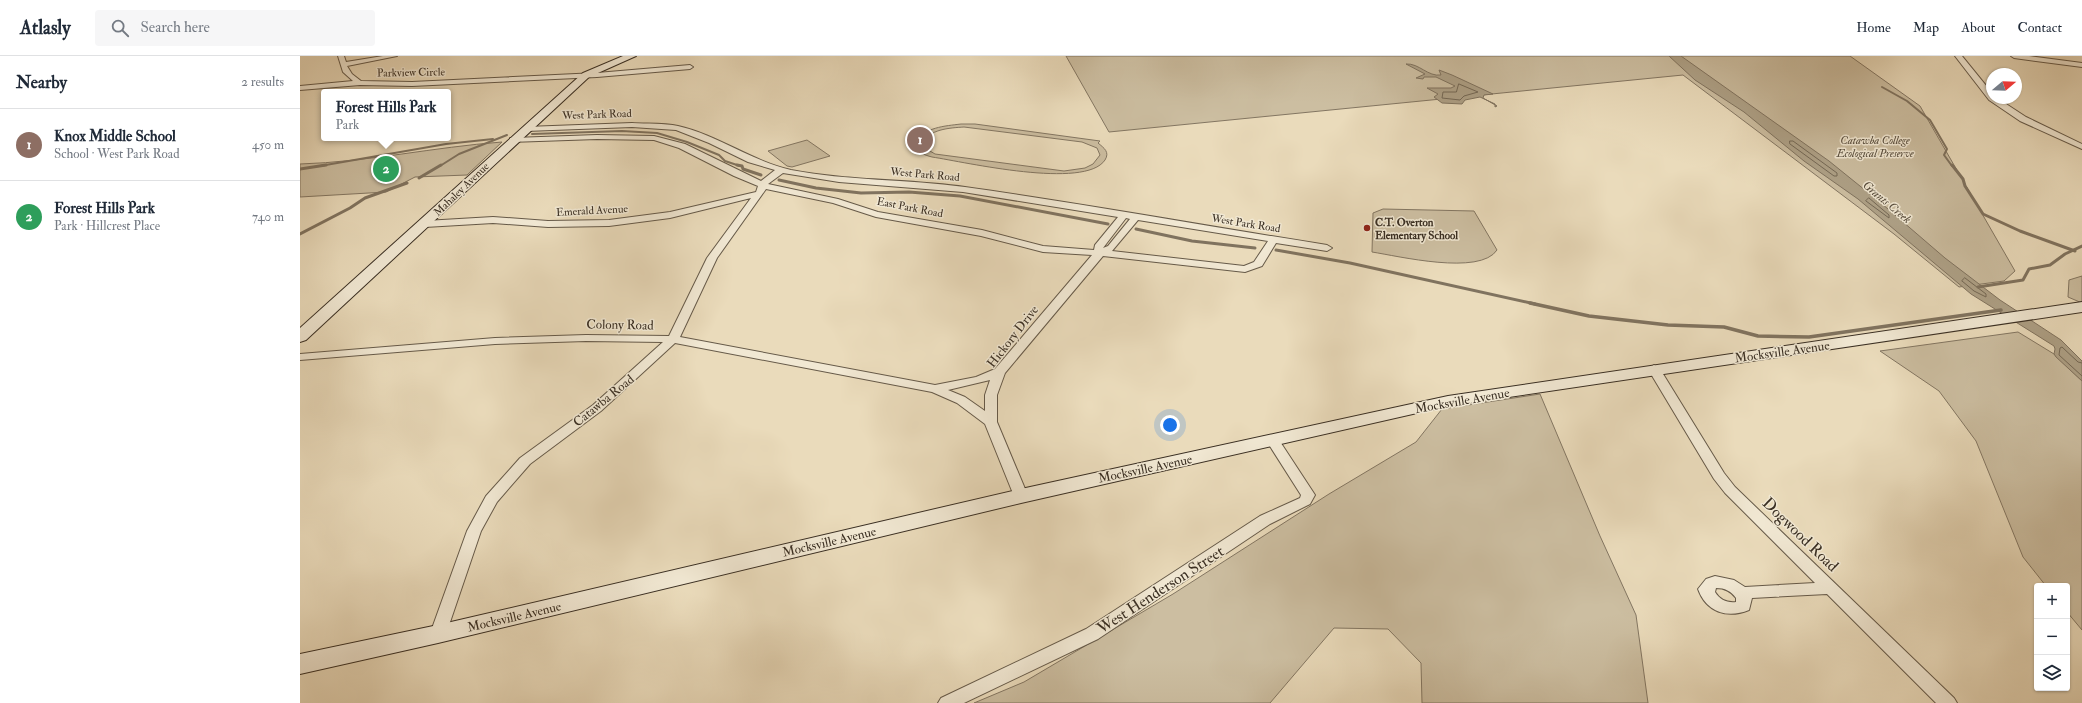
<!DOCTYPE html>
<meta charset="utf-8">
<style>
:root{--surface:#fff;--page:#f6f6f7;--text:#1f2937;--muted:#747a83;--line:#e0e1e3;--accent:#b45309}
body{margin:0;font-family:"IM FELL Double Pica",serif;background:var(--page);color:var(--text)}
.controls{position:absolute;right:12px;bottom:12px;display:grid;overflow:hidden;border-radius:4px;box-shadow:0 1px 3px #0004}
.controls button{width:36px;height:36px;display:grid;place-items:center;padding:0;border:0;border-bottom:1px solid var(--line);background:var(--surface);color:var(--text);font:20px sans-serif}
.compass{position:absolute;left:1686px;top:12px;width:36px;height:36px;border-radius:50%;background:var(--surface);box-shadow:0 1px 3px #0004;rotate:71deg}
.you{position:absolute;left:870px;top:369px;width:14px;height:14px;margin:-10px;border:3px solid #fff;border-radius:50%;background:#1a73e8;box-shadow:0 0 0 6px #1a73e833}
.badge{display:grid;place-items:center;width:26px;height:26px;border-radius:50%;background:var(--accent);color:#fff;font-size:13px;font-weight:700}
.pin{position:absolute;translate:-50% -50%;border:2px solid #fff;box-shadow:0 1px 4px #0006}
.popup{position:absolute;left:21px;top:33px;width:130px;height:52px;box-sizing:border-box;display:grid;place-content:center;border-radius:4px;background:var(--surface);filter:drop-shadow(0 1px 3px #0005);font-size:13px;white-space:nowrap;color:var(--muted)}
.popup b{font-size:15px;color:var(--text)}
.popup::after{content:'';position:absolute;left:50%;top:100%;margin-left:-8px;border:8px solid transparent;border-top-color:var(--surface)}
.list{margin:0;padding:0;list-style:none}
h2{display:flex;justify-content:space-between;align-items:center;height:52px;margin:0;padding:0 16px;font-size:17px}
h2 small{font-size:13px;font-weight:400;color:var(--muted)}
.list li{display:grid;grid-template-columns:26px 1fr auto;gap:12px;align-items:center;box-sizing:border-box;height:72px;padding:0 16px;border-top:1px solid var(--line)}
.list b{display:block;font-size:15px;white-space:nowrap}
.list p{margin:0;font-size:13px;white-space:nowrap;color:var(--muted)}
.list em{font-size:13px;font-style:normal;color:var(--muted)}
.icon{flex:none;width:22px;height:22px;fill:none;stroke:currentColor;stroke-width:2;stroke-linecap:round;stroke-linejoin:round}
.map{position:relative;flex:none;width:1782px;height:647px;overflow:hidden}
header{display:flex;align-items:center;gap:24px;box-sizing:border-box;height:56px;padding:0 20px;background:var(--surface);border-bottom:1px solid var(--line)}
header strong{font-size:19px}
nav{display:flex;gap:22px;margin-inline-start:auto;font-size:14px}
.search{width:280px;height:36px;background:var(--page);display:flex;align-items:center;gap:10px;box-sizing:border-box;padding:0 14px;border-radius:4px;color:var(--muted);font-size:15px}
main{display:flex}
aside{flex:1;background:var(--surface)}
.map>svg:first-child{display:block}
</style>
<header>
<strong>Atlasly</strong>
<div class="search"><svg class="icon" aria-label="search" viewBox="0 0 24 24"><circle cx="10" cy="10" r="6"/><path d="M15 15l6 6"/></svg>Search here</div>
<nav><a>Home</a><a>Map</a><a>About</a><a>Contact</a></nav>
</header>
<main>
<aside>
<h2>Nearby<small>2 results</small></h2>
<ul class="list">
<li><span class="badge" style="background:#8d6e63">1</span><div><b>Knox Middle School</b><p>School · West Park Road</p></div><em>450 m</em></li>
<li><span class="badge" style="background:#2e9e5b">2</span><div><b>Forest Hills Park</b><p>Park · Hillcrest Place</p></div><em>740 m</em></li>
</ul>
</aside>
<div class="map">
<svg width="1782" height="647" viewBox="0 0 1782 647">
<rect width="100%" height="100%" fill="#eadbbb"/>
<filter id="stains"><feTurbulence type="fractalNoise" baseFrequency=".005" numOctaves="4"/><feColorMatrix values="0 0 0 0 .2 0 0 0 0 .09 0 0 0 0 .02 0 0 0 .5 -.17"/></filter>
<radialGradient id="worn" r=".72"><stop offset=".6" stop-color="#630" stop-opacity="0"/><stop offset="1" stop-color="#630" stop-opacity=".3"/></radialGradient>
<!-- green -->
<g fill="#ccbea1" stroke="#837662" fill-rule="evenodd">
<polygon points="766,0 1550,0 1620,50 1715,215 1704,225 1659,231 1594,178 1383,19 809,76"/>
<path d="M 661,68 L 675,68 L 800,85 L 798,87 C 804,92 810,96 805,104 C 785,134 665,106 632,101 C 624,99 616,96 615,87 C 624,71 645,70 661,68 ZM 664,71 L 782,86 L 797,92 L 800,99 L 793,108 L 785,112 L 764,115 L 635,98 L 625,92 L 622,88 C 629,73 649,72 664,71 Z"/>
<polygon points="507,84 530,100 492,111 487,110 468,95"/>
<path d="M 202,86 L 167,119 L 115,121 L 86,136 L 0,141 L 0,108 C 68,106 134,91 202,86 Z"/>
<path d="M 1083,153 L 1174,155 L 1197,194 C 1180,220 1098,200 1072,196 L 1073,157 Z"/>
<polygon points="1782,220 1782,247 1768,241 1769,224"/>
<polygon points="1718,276 1754,298 1782,325 1782,574 1767,556 1767,530 1746,530 1723,501 1676,385 1639,335 1580,295"/>
<polygon points="1240,338 1300,480 1336,559 1348,647 1122,647 1121,607 1088,573 1034,572 970,647 674,647 724,626 873,538 1029,438 1116,386 1142,353"/>
</g>
<!-- water -->
<g fill="#aea187" stroke="#80735f">
<polygon points="1369,0 1381,0 1529,105 1581,147 1645,202 1700,244 1761,284 1782,305 1782,325 1756,301 1754,298 1755,293 1754,290 1671,238 1558,143 1504,105 1444,56 1395,24"/>
<path d="M 1106,8 C 1119,7 1128,21 1141,19 L 1139,14 L 1152,19 L 1193,38 L 1184,39 L 1183,42 L 1197,50 L 1195,51 L 1195,48 L 1180,41 L 1165,44 L 1162,48 L 1142,47 L 1134,41 L 1138,38 L 1127,32 L 1151,32 L 1155,30 L 1136,21 L 1124,21 L 1123,23 L 1116,22 L 1125,18 Z"/>
</g>
<g fill="none" stroke-linecap="round" stroke-linejoin="round">
<!-- shore -->
<g stroke="#746855" stroke-width="1">
<polygon points="1159,28 1178,36 1164,40 1160,44 1142,42 1143,36 1156,36"/>
<polygon points="1490,85 1493,85 1537,117 1537,120 1534,120 1490,88"/>
<polygon points="1569,142 1589,159 1589,162 1566,145"/>
<polygon points="1665,222 1686,238 1686,241 1674,235 1662,225"/>
<polyline points="1782,307 1778,306 1762,291 1760,292 1759,299 1782,320"/>
</g>
<!-- stream-far2 -->
<g stroke="#80735f" stroke-width="2">
<polyline points="1582,31 1607,45 1630,64 1647,93 1644,99 1652,110"/>
<polyline points="232,78 322,75 357,77 387,86 419,99 425,105 440,110"/>
<polyline points="20,110 146,88 193,83"/>
<polyline points="140,110 159,98 207,79"/>
</g>
<!-- stream-far1 -->
<g stroke="#80735f" stroke-width="3">
<polyline points="437,109 442,110 443,113 461,119"/>
<polyline points="1652,109 1663,123 1665,130 1683,158 1720,175 1775,195"/>
<polyline points="0,113 26,109"/>
<polyline points="119,122 141,109"/>
<polyline points="479,124 516,132 561,137 609,136 660,140 808,168"/>
<polyline points="836,173 892,185 955,192"/>
<polyline points="0,178 50,152 65,142 107,127"/>
<polyline points="976,194 1050,207 1235,248"/>
<polyline points="1678,231 1723,224 1729,213 1750,209 1765,198 1782,190"/>
</g>
<!-- stream -->
<polyline stroke="#80735f" stroke-width="3.5" points="1230,247 1289,260 1368,269 1424,271 1458,280 1509,281 1701,254"/>
<defs>
<g id="street">
<polygon points="38,0 44,0 46,6 83,0 97,0 47,10 52,18 61,25 112,26 297,17 390,9 393,11 390,13 297,21 112,30 60,29 0,34 0,30 53,25 43,16"/>
<polygon points="1655,0 1662,0 1692,37 1692,42 1697,42 1726,61 1782,88 1782,93 1720,65 1689,44"/>
<polygon points="1711,0 1729,0 1782,7 1782,11 1714,2"/>
<path d="M 332,67 C 347,68 364,67 378,70 C 418,79 451,105 491,114 C 548,125 607,123 665,131 C 786,148 906,170 1027,189 L 1032,192 L 1027,195 L 976,187 L 962,210 L 945,216 L 803,200 L 705,317 L 697,339 L 697,366 L 728,440 L 726,443 L 716,443 L 714,440 L 685,368 L 657,347 L 632,336 L 375,287 L 301,355 L 230,408 L 197,446 L 181,475 L 146,578 L 144,583 L 138,585 L 132,583 L 130,578 L 167,475 L 186,440 L 220,402 L 293,349 L 363,286 L 286,285 L 195,288 L 0,304 L 0,298 L 195,282 L 286,279 L 369,280 L 407,202 L 451,142 L 370,162 L 309,170 L 248,171 L 193,167 L 125,171 L 120,168 L 125,165 L 193,161 L 248,165 L 309,164 L 370,156 L 456,136 L 458,130 L 434,120 L 379,92 L 354,84 L 297,83 L 210,86 L 210,82 L 213,82 L 297,79 L 354,80 L 385,88 L 461,125 L 475,114 L 448,106 L 409,87 L 376,74 L 332,71 L 226,75 L 222,73 L 226,71 ZM 483,117 L 539,126 L 663,136 L 818,161 L 795,189 L 794,194 L 743,190 L 682,174 L 578,156 L 538,143 L 468,128 ZM 466,133 L 533,147 L 576,161 L 681,180 L 743,196 L 792,199 L 695,313 L 676,321 L 635,329 L 380,281 L 417,202 ZM 826,162 L 830,163 L 808,190 L 803,192 ZM 838,164 L 968,185 L 954,206 L 944,210 L 812,195 ZM 690,324 L 685,339 L 685,355 L 665,341 L 648,334 Z"/>
<path d="M 1354,309 L 1360,313 L 1424,417 L 1435,431 L 1654,642 L 1657,647 L 1636,647 L 1527,538 L 1452,542 L 1449,554 C 1427,563 1406,556 1398,533 L 1406,523 L 1415,520 L 1434,524 L 1445,531 L 1515,527 L 1425,437 L 1414,423 L 1348,313 ZM 1416,532 C 1425,532 1431,535 1436,542 L 1436,546 C 1427,547 1420,544 1415,536 Z"/>
<polygon points="972,380 977,381 1015,439 1010,448 970,468 798,583 664,647 638,647 641,642 786,573 960,460 1000,442 1001,439 966,384 967,381"/>
</g>
<g id="secondary">
<polygon points="323,0 336,0 289,21 6,284 0,286 0,272 283,17"/>
<polygon points="1782,246 1782,256 1148,350 721,447 138,587 0,618 0,598 138,569 721,433 1148,340"/>
</g>
</defs>
<!-- street casing -->
<use href="#street" stroke="#665a49" stroke-width="2"/>
<!-- secondary casing -->
<use href="#secondary" stroke="#3a2f23" stroke-width="2"/>
<!-- street -->
<use href="#street" fill="#f1e8d3" fill-rule="evenodd"/>
<!-- secondary -->
<use href="#secondary" fill="#f1e8d3" fill-rule="evenodd"/>
</g>
<!-- markers -->
<circle fill="#8f2418" stroke="#f1e8d3" stroke-width="1.5" cx="1067" cy="172" r="4"/>
<g text-anchor="middle" stroke-width="3" stroke-linejoin="round" paint-order="stroke">
<!-- far-street labels -->
<g font-size="11" fill="#3a2f23" stroke="#f1e8d3">
<text transform="translate(111 16) rotate(-1)" y="4">Parkview Circle</text>
<text transform="translate(297 58) rotate(-2)" y="4">West Park Road</text>
<text transform="translate(625 118) rotate(5)" y="4">West Park Road</text>
<text transform="translate(161 133) rotate(-44)" y="4">Mahaley Avenue</text>
<text transform="translate(610 151) rotate(11)" y="4">East Park Road</text>
<text transform="translate(292 154) rotate(-3)" y="4">Emerald Avenue</text>
<text transform="translate(946 167) rotate(9)" y="4">West Park Road</text>
</g>
<!-- far-park labels -->
<g font-size="11" font-style="italic" fill="#574c3c" stroke="#f1e8d3">
<text x="1575" y="88">Catawba College<tspan x="1575" dy="13">Ecological Preserve</tspan></text>
</g>
<!-- far-poi labels -->
<g font-size="11" font-weight="bold" fill="#3a2f23" stroke="#f1e8d3" text-anchor="start">
<text x="1075" y="170">C.T. Overton<tspan x="1075" dy="13">Elementary School</tspan></text>
</g>
<!-- far-water labels -->
<g font-size="12" font-style="italic" fill="#574c3c" stroke="#f1e8d3">
<text transform="translate(1587 146) rotate(40)" y="4">Grants Creek</text>
</g>
<!-- street labels -->
<g font-size="13" fill="#3a2f23" stroke="#f1e8d3">
<text transform="translate(320 268) rotate(1)" y="5">Colony Road</text>
<text transform="translate(712 280) rotate(-52)" y="5">Hickory Drive</text>
<text transform="translate(1482 295) rotate(-8)" y="5">Mocksville Avenue</text>
<text transform="translate(303 344) rotate(-39)" y="5">Catawba Road</text>
<text transform="translate(1162 344) rotate(-10)" y="5">Mocksville Avenue</text>
<text transform="translate(845 412) rotate(-12)" y="5">Mocksville Avenue</text>
<text transform="translate(529 485) rotate(-13)" y="5">Mocksville Avenue</text>
<text transform="translate(214 560) rotate(-13)" y="5">Mocksville Avenue</text>
</g>
<!-- near-street labels -->
<g font-size="16" fill="#3a2f23" stroke="#f1e8d3">
<text transform="translate(1501 478) rotate(44)" y="6">Dogwood Road</text>
<text transform="translate(860 533) rotate(-33)" y="6">West Henderson Street</text>
</g>
</g>
<rect width="100%" height="100%" filter="url(#stains)"/>
<rect width="100%" height="100%" fill="url(#worn)"/>
</svg>
<div class="controls">
<button>+</button>
<button>−</button>
<button><svg class="icon" aria-label="layers" viewBox="0 0 24 24"><path d="M12 4l9 5-9 5-9-5zM3 14l9 5 9-5"/></svg></button>
</div>
<svg class="compass" viewBox="-18 -18 36 36"><path d="M0-13l5 13h-10z" fill="#e53935"/><path d="M0 13l5-13h-10z" fill="#747a83"/></svg>
<div class="you"></div>
<div class="pin badge" style="left:620px;top:84px;background:#8d6e63">1</div>
<div class="pin badge" style="left:86px;top:113px;background:#2e9e5b">2</div>
<div class="popup"><b>Forest Hills Park</b>Park</div>
</div>
</main>
